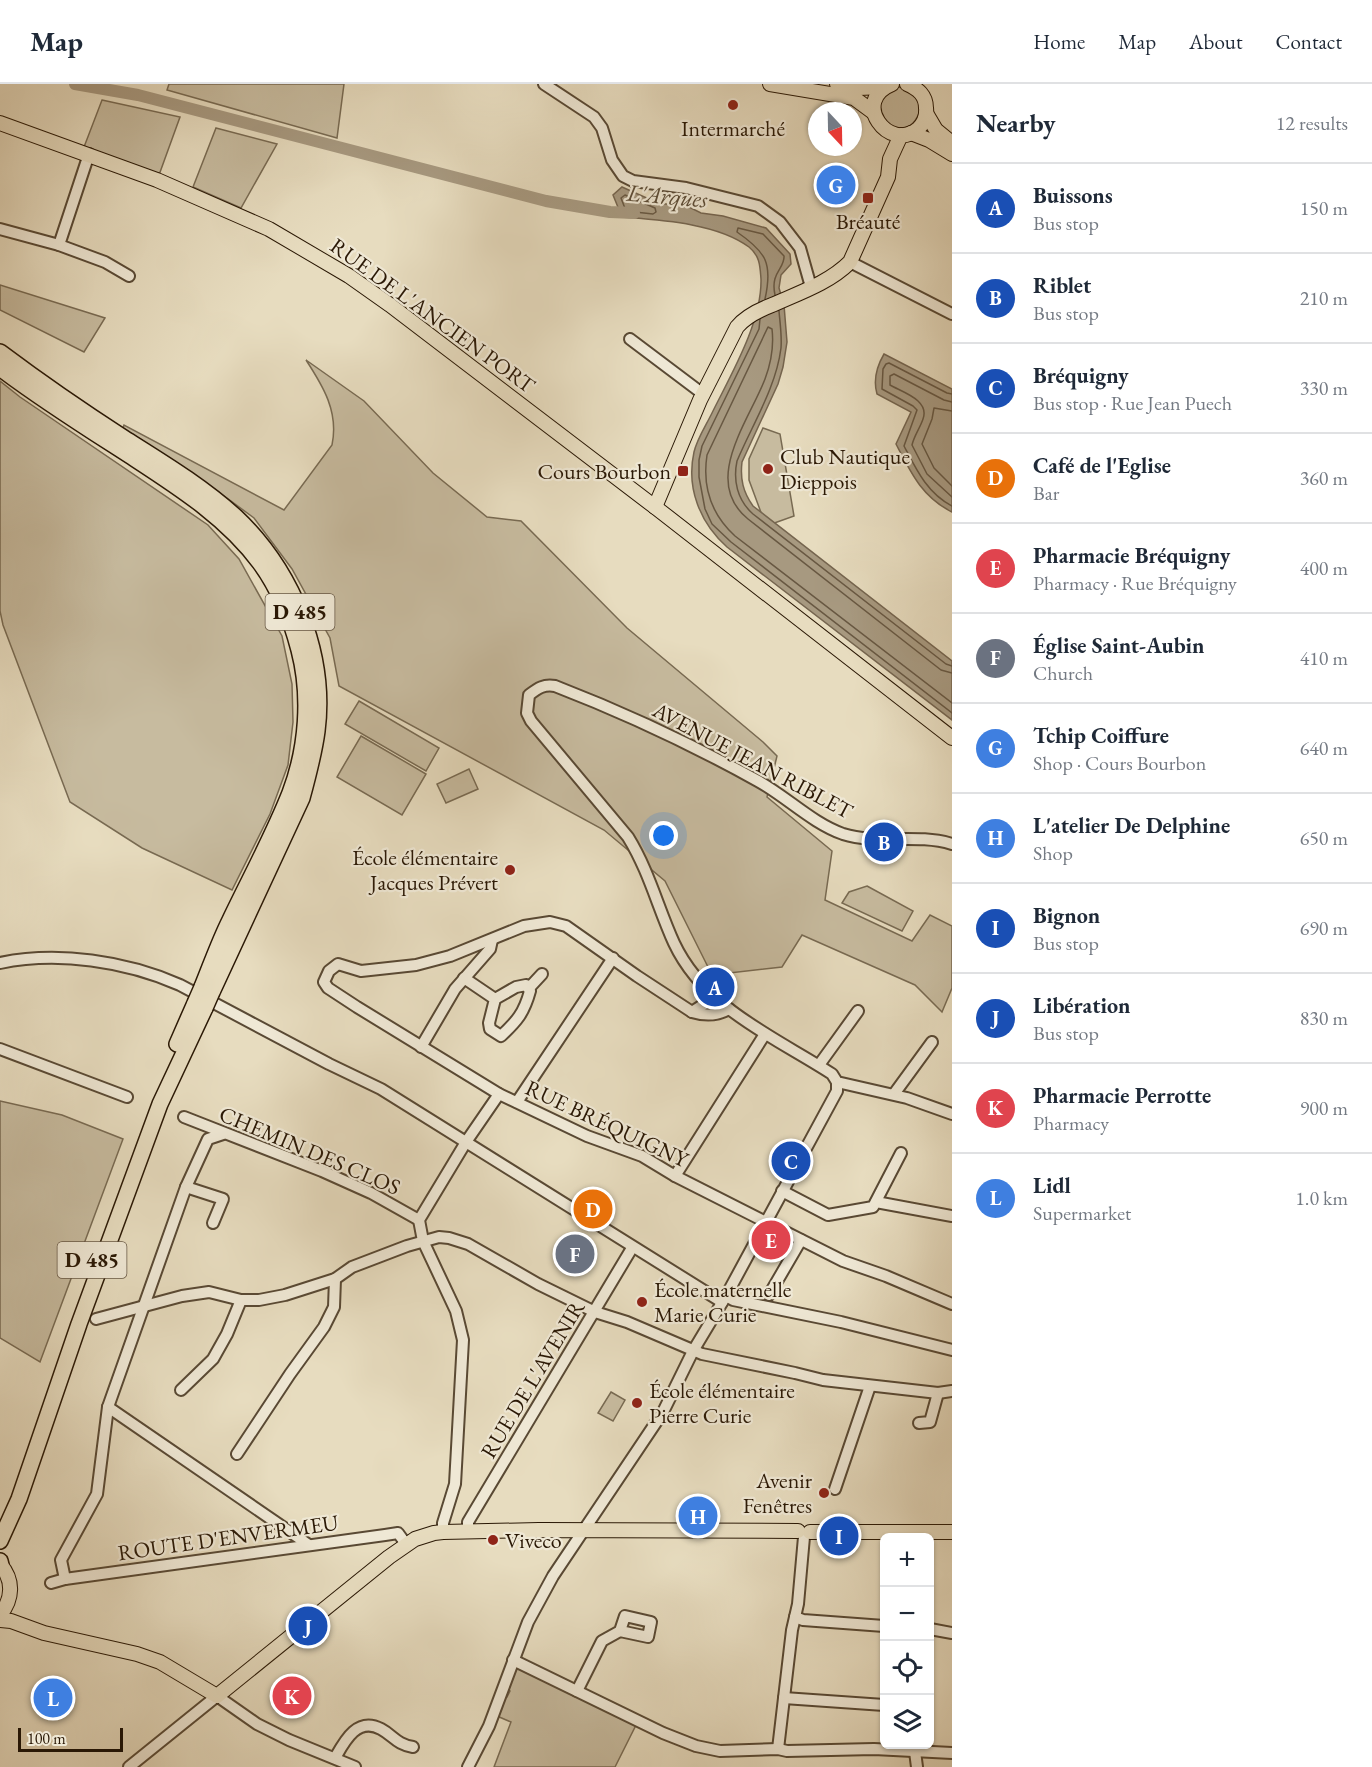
<!DOCTYPE html>
<meta charset="utf-8">
<style>
:root{--surface:#fff;--page:#f6f6f7;--text:#1f2937;--muted:#747a83;--line:#e0e1e3;--accent:#8f2418}
body{margin:0;font-family:"EB Garamond",serif;background:var(--page);color:var(--text)}
.controls{position:absolute;right:18px;bottom:18px;display:grid;overflow:hidden;border-radius:9px;box-shadow:0 2px 4px #0004}
.controls button{width:54px;height:54px;display:grid;place-items:center;padding:0;border:0;border-bottom:2px solid var(--line);background:var(--surface);color:var(--text);font:30px sans-serif}
.compass{position:absolute;left:808px;top:18px;width:54px;height:54px;border-radius:50%;background:var(--surface);box-shadow:0 2px 4px #0004;rotate:158deg}
.scale{position:absolute;left:18px;bottom:15px;width:105px;box-sizing:border-box;padding-left:6px;border:3px solid #2a1805;border-top:0;font-size:16px;line-height:21px;white-space:nowrap;color:#2a1805;-webkit-text-stroke:4px #efe8d5;paint-order:stroke}
.you{position:absolute;left:664px;top:752px;width:21px;height:21px;margin:-15px;border:4px solid #fff;border-radius:50%;background:#1a73e8;box-shadow:0 0 0 9px #1a73e833}
.badge{display:grid;place-items:center;width:39px;height:39px;border-radius:50%;background:var(--accent);color:#fff;font-size:20px;font-weight:700}
.pin{position:absolute;translate:-50% -50%;border:3px solid #fff;box-shadow:0 2px 6px #0006}
.list{margin:0;padding:0;list-style:none}
h2{display:flex;justify-content:space-between;align-items:center;height:78px;margin:0;padding:0 24px;font-size:26px}
h2 small{font-size:20px;font-weight:400;color:var(--muted)}
.list li{display:grid;grid-template-columns:39px 1fr auto;gap:18px;align-items:center;box-sizing:border-box;height:90px;padding:0 24px;border-top:2px solid var(--line)}
.list b{display:block;font-size:22px;white-space:nowrap}
.list p{margin:0;font-size:20px;white-space:nowrap;color:var(--muted)}
.list em{font-size:20px;font-style:normal;color:var(--muted)}
.icon{flex:none;width:33px;height:33px;fill:none;stroke:currentColor;stroke-width:2;stroke-linecap:round;stroke-linejoin:round}
.map{position:relative;flex:none;width:952px;height:1683px;overflow:hidden}
header{display:flex;align-items:center;gap:36px;box-sizing:border-box;height:84px;padding:0 30px;background:var(--surface);border-bottom:2px solid var(--line)}
header strong{font-size:28px}
nav{display:flex;gap:33px;margin-inline-start:auto;font-size:21px}
main{display:flex}
aside{flex:1;background:var(--surface)}
.map>svg:first-child{display:block}
</style>
<header>
<strong>Map</strong>
<nav><a>Home</a><a>Map</a><a>About</a><a>Contact</a></nav>
</header>
<main>
<div class="map">
<svg width="952" height="1683" viewBox="0 0 952 1683">
<rect width="100%" height="100%" fill="#e7dcbf"/>
<filter id="stains"><feTurbulence type="fractalNoise" baseFrequency=".00333" numOctaves="4"/><feColorMatrix values="0 0 0 0 .2 0 0 0 0 .09 0 0 0 0 .02 0 0 0 .5 -.17"/></filter>
<radialGradient id="worn" r=".72"><stop offset=".6" stop-color="#630" stop-opacity="0"/><stop offset="1" stop-color="#630" stop-opacity=".3"/></radialGradient>
<!-- green -->
<g fill="#c7bb9f" stroke="#786a52" stroke-width="1.5">
<polygon points="169,0 344,0 337,54 167,6"/>
<path d="M 896,3 C 912,3 915,11 921,24 C 916,39 912,43 896,46 L 879,32 L 881,14 Z"/>
<polygon points="102,16 180,33 159,91 84,63"/>
<polygon points="216,44 277,60 241,124 193,103"/>
<polygon points="0,201 105,234 84,268 0,226"/>
<path d="M 306,276 L 364,317 L 433,389 L 487,433 L 521,437 L 627,544 L 763,658 L 777,672 L 767,713 L 832,767 L 825,816 L 912,857 L 930,831 L 952,842 L 952,904 L 942,928 L 915,901 L 802,851 L 782,883 L 712,891 L 665,797 L 604,746 L 339,602 L 330,554 L 292,485 L 254,434 L 201,395 L 123,344 L 124,341 L 284,426 L 332,361 C 339,328 323,302 306,276 Z"/>
<polygon points="0,297 20,313 208,441 239,475 282,552 292,600 293,638 288,681 270,730 232,806 142,764 70,718 3,541 0,527"/>
<polygon points="763,344 780,350 794,432 766,442 749,396 749,375"/>
<polygon points="359,617 439,664 426,687 345,640"/>
<polygon points="361,652 426,690 402,731 337,693"/>
<polygon points="469,685 478,705 446,719 437,700"/>
<polygon points="867,802 913,827 902,847 842,819 849,808"/>
<polygon points="0,1017 62,1031 123,1055 40,1278 0,1254"/>
<polygon points="611,1308 625,1316 613,1337 598,1329"/>
<polygon points="517,1584 636,1641 615,1683 494,1683 511,1638 497,1632 504,1613 507,1613 510,1607 507,1602 514,1585"/>
</g>
<!-- water -->
<g fill="#a79980" stroke="#75654f" stroke-width="1.5">
<path d="M 622,103 L 660,120 L 683,120 L 701,129 L 723,132 L 766,144 L 790,170 L 791,180 L 781,191 L 779,204 L 784,221 L 787,258 L 783,283 L 778,300 L 742,378 C 740,395 743,408 753,422 L 952,577 L 952,636 L 727,463 C 700,439 686,404 694,368 C 697,355 705,343 711,331 C 730,292 762,239 761,195 C 760,182 760,172 749,163 C 717,139 660,136 622,133 L 613,111 Z"/>
<path d="M 884,270 L 952,305 L 952,428 C 922,413 911,389 896,360 L 911,328 L 877,310 C 873,296 877,282 884,270 Z"/>
</g>
<g fill="none" stroke-linecap="round" stroke-linejoin="round">
<!-- shore -->
<g stroke="#685842" stroke-width="1.5">
<polygon points="625,111 655,124 656,128 653,130 626,127 621,114"/>
<path d="M 765,215 C 773,179 766,168 737,148 L 738,144 L 763,150 L 784,172 C 785,185 770,188 775,211"/>
<path d="M 779,227 C 780,239 782,252 781,264 C 776,304 752,341 737,377 C 733,396 737,416 753,430 L 946,580 L 952,582"/>
<polyline points="760,235 759,245 702,362 699,376 699,393 705,425 712,440 731,458 952,629"/>
<path d="M 952,310 L 947,309 L 889,279 L 886,280 L 883,285 L 882,305 L 913,322 L 917,326 L 904,362 C 916,385 927,409 952,422"/>
<path d="M 952,318 L 944,316 L 894,290 L 890,292 L 890,301 C 902,308 930,316 923,335 C 920,344 914,352 912,361 L 927,390 L 952,413"/>
<polyline points="952,327 934,324 932,335 922,360 934,384 952,402"/>
<path d="M 952,589 L 941,586 L 748,435 C 701,397 749,337 765,295 C 771,279 774,262 772,245 L 768,243 L 707,371 C 702,404 712,431 735,452 L 952,619"/>
</g>
<!-- river -->
<polyline stroke="#a79980" stroke-width="12" points="75,0 138,11 546,117 610,128 634,129"/>
<defs>
<g id="minor">
<polyline points="544,0 594,33 602,44 612,76 623,92 633,97 686,104 758,122 780,138 800,164 811,203"/>
<polyline points="89,70 59,161 105,178 129,192"/>
<polyline points="0,145 59,161"/>
<polyline points="850,178 952,230"/>
<polyline points="630,255 703,310"/>
<path d="M 952,760 C 916,749 878,761 843,750 C 812,739 787,713 758,697 C 693,661 625,629 555,602 C 544,600 538,604 529,611 L 527,629 L 531,637 L 628,753 C 649,787 658,824 674,859 C 705,925 775,953 832,990 L 837,998 L 907,1014 L 952,1030"/>
<path d="M 0,879 C 58,867 126,877 180,901 L 329,980 L 381,1005 L 722,1218"/>
<path d="M 464,894 L 495,915 L 489,939 L 490,945 L 501,952 C 517,937 524,929 530,907 L 526,901 L 516,903 L 495,915"/>
<polyline points="529,904 542,890"/>
<path d="M 729,925 C 717,932 705,932 692,928 L 637,892 L 566,842 L 550,838 L 524,842 L 450,872 L 416,881 L 361,887 L 338,880 L 329,887 L 324,898 L 328,904 L 357,923 L 499,1010 L 587,1052 L 642,1072 L 675,1092 L 843,1177 L 886,1192 L 952,1220"/>
<polyline points="692,928 706,919 712,910"/>
<polyline points="421,963 455,905 490,865 492,856"/>
<polyline points="0,965 127,1013"/>
<polyline points="819,981 858,927"/>
<polyline points="894,1010 932,958"/>
<polyline points="517,1018 613,874"/>
<polyline points="184,1033 322,1087 371,1109 419,1136"/>
<polyline points="675,1092 765,950"/>
<polyline points="186,1103 223,1115 213,1139"/>
<polyline points="782,1107 828,1131 873,1123 901,1069"/>
<polyline points="876,1118 952,1132"/>
<polyline points="769,1211 801,1156"/>
<polyline points="726,1212 733,1216 841,1238 952,1266"/>
<polyline points="96,1235 182,1212 209,1208 241,1216 259,1216 285,1211 335,1195 352,1183 407,1162 439,1153 449,1154 468,1160 538,1200 595,1228 627,1238 702,1270 795,1289 823,1296 938,1309 952,1307"/>
<polyline points="181,1306 213,1275 227,1250 241,1216"/>
<polyline points="108,1323 309,1461"/>
<polyline points="919,1339 930,1338 938,1309"/>
<polyline points="237,1370 290,1290 324,1243 334,1223 335,1195"/>
<polyline points="835,1405 870,1302"/>
<polyline points="468,1447 468,1438 632,1164"/>
<polyline points="443,1448 443,1439 455,1400 463,1256 456,1227 423,1157 419,1136 466,1058 499,1010"/>
<polyline points="65,1495 61,1476 97,1410 108,1323 186,1103 208,1055 223,1050"/>
<polyline points="51,1499 65,1495 385,1451 398,1449 406,1460"/>
<polyline points="795,1533 803,1536 884,1542"/>
<polyline points="930,1545 952,1549"/>
<polyline points="513,1576 663,1649 696,1662 720,1667 778,1665 787,1667 874,1665 952,1669"/>
<polyline points="577,1607 602,1557 620,1547 625,1532 651,1538 648,1553 620,1547"/>
<polyline points="784,1614 884,1621"/>
<polyline points="914,1660 917,1683"/>
<polyline points="778,1665 792,1546 798,1520 804,1453"/>
<path d="M 335,1674 C 344,1658 357,1632 381,1645 C 394,1652 396,1660 413,1663"/>
<polyline points="129,1683 217,1612 257,1640 289,1656 355,1683"/>
<polyline points="468,1683 489,1642 528,1538 553,1492 663,1328 693,1267 726,1212 837,1007 837,998"/>
</g>
<g id="major">
<polyline points="770,0 854,14 873,28"/>
<polyline points="837,0 859,4 883,3"/>
<path d="M 892,0 C 850,17 889,69 918,45 C 924,39 927,32 926,24 C 926,11 918,5 907,0"/>
<polyline points="926,29 936,46 952,59"/>
<polyline points="0,39 157,96 269,145 349,192 390,221 655,423 952,654"/>
<polyline points="911,49 929,56 952,70"/>
<path d="M 655,423 L 700,316 L 737,243 C 746,232 759,226 772,221 C 799,209 829,199 850,178 L 888,93 L 890,75 L 901,51"/>
<polyline points="810,1448 952,1448"/>
<path d="M 0,1480 C 14,1496 13,1515 0,1531"/>
<polyline points="0,1536 11,1537 44,1549 137,1570 160,1578 217,1612 389,1473 415,1455 434,1449 443,1448 539,1446 798,1447"/>
</g>
<g id="highway">
<path d="M 0,268 C 40,298 82,327 124,354 C 162,378 202,402 236,433 C 292,486 327,569 317,647 C 314,670 308,692 302,714 L 212,908"/>
<path d="M 0,284 C 42,316 87,344 132,373 C 178,403 227,434 260,479 C 279,505 291,535 299,566 C 311,612 307,664 290,709 C 273,752 250,794 230,836 C 219,858 211,881 202,903"/>
<polyline points="177,960 195,919"/>
<polyline points="0,1457 19,1415 79,1240 160,1020 205,924"/>
<polyline points="0,1477 1,1481"/>
</g>
</defs>
<!-- minor casing -->
<use href="#minor" stroke="#594934" stroke-width="14"/>
<!-- major casing -->
<use href="#major" stroke="#2a1805" stroke-width="16"/>
<!-- highway casing -->
<use href="#highway" stroke="#2a1805" stroke-width="18"/>
<!-- minor -->
<use href="#minor" stroke="#efe8d5" stroke-width="10"/>
<!-- major -->
<use href="#major" stroke="#e7dcbf" stroke-width="14"/>
<!-- highway -->
<use href="#highway" stroke="#e7dcbf" stroke-width="15"/>
<defs>
<g id="highway-bridge">
<polyline points="195,919 202,903"/>
<polyline points="205,924 212,908"/>
</g>
</defs>
<!-- highway-bridge casing -->
<use href="#highway-bridge" stroke="#2a1805" stroke-width="18" stroke-linecap="butt"/>
<!-- highway-bridge -->
<use href="#highway-bridge" stroke="#e7dcbf" stroke-width="15"/>
</g>
<!-- markers -->
<g fill="#8f2418" stroke="#efe8d5" stroke-width="2">
<circle cx="733" cy="21" r="6"/>
<rect x="862" y="108" width="12" height="12" rx="3"/>
<circle cx="768" cy="385" r="6"/>
<rect x="677" y="381" width="12" height="12" rx="3"/>
<circle cx="510" cy="786" r="6"/>
<circle cx="642" cy="1218" r="6"/>
<circle cx="637" cy="1319" r="6"/>
<circle cx="824" cy="1409" r="6"/>
<circle cx="493" cy="1456" r="6"/>
</g>
<g text-anchor="middle" stroke-width="4.5" stroke-linejoin="round" paint-order="stroke">
<!-- shield labels -->
<g fill="#efe8d5" stroke="#655643" stroke-width="1.5">
<rect x="265.5" y="510" width="69" height="36" rx="4.5"/>
<rect x="57.5" y="1158" width="69" height="36" rx="4.5"/>
</g>
<g font-size="21" font-weight="bold" fill="#2a1805">
<text x="300" y="535">D 485</text>
<text x="92" y="1183">D 485</text>
</g>
<!-- poi labels -->
<g font-size="22" fill="#2a1805" stroke="#efe8d5" text-anchor="start">
<text x="733" y="52" text-anchor="middle">Intermarché</text>
<text x="868" y="145" text-anchor="middle">Bréauté</text>
<text x="780" y="380">Club Nautique<tspan x="780" dy="25">Dieppois</tspan></text>
<text x="671" y="395" text-anchor="end">Cours Bourbon</text>
<text x="498" y="781" text-anchor="end">École élémentaire<tspan x="498" dy="25">Jacques Prévert</tspan></text>
<text x="654" y="1213">École maternelle<tspan x="654" dy="25">Marie Curie</tspan></text>
<text x="649" y="1314">École élémentaire<tspan x="649" dy="25">Pierre Curie</tspan></text>
<text x="812" y="1404" text-anchor="end">Avenir<tspan x="812" dy="25">Fenêtres</tspan></text>
<text x="505" y="1464">Viveco</text>
</g>
<!-- street labels -->
<g font-size="22" fill="#2a1805" stroke="#efe8d5">
<text transform="translate(433 231) rotate(36)" y="8">RUE DE L'ANCIEN PORT</text>
<text transform="translate(753 676) rotate(28)" y="8">AVENUE JEAN RIBLET</text>
<text transform="translate(607 1039) rotate(25)" y="8">RUE BRÉQUIGNY</text>
<text transform="translate(310 1066) rotate(23)" y="8">CHEMIN DES CLOS</text>
<text transform="translate(532 1295) rotate(-59)" y="8">RUE DE L'AVENIR</text>
<text transform="translate(228 1453) rotate(-8)" y="8">ROUTE D'ENVERMEU</text>
</g>
<!-- water labels -->
<g font-size="24" font-style="italic" fill="#5c4c36" stroke="#efe8d5">
<text transform="translate(667 112) rotate(5)" y="8">L'Arques</text>
</g>
</g>
<rect width="100%" height="100%" filter="url(#stains)"/>
<rect width="100%" height="100%" fill="url(#worn)"/>
</svg>
<div class="controls">
<button>+</button>
<button>−</button>
<button><svg class="icon" aria-label="locate" viewBox="0 0 24 24"><circle cx="12" cy="12" r="6"/><path d="M12 2v4M12 18v4M2 12h4M18 12h4"/></svg></button>
<button><svg class="icon" aria-label="layers" viewBox="0 0 24 24"><path d="M12 4l9 5-9 5-9-5zM3 14l9 5 9-5"/></svg></button>
</div>
<svg class="compass" viewBox="-18 -18 36 36"><path d="M0-13l5 13h-10z" fill="#e53935"/><path d="M0 13l5-13h-10z" fill="#747a83"/></svg>
<div class="scale">100 m</div>
<div class="you"></div>
<div class="pin badge" style="left:715px;top:903px;background:#1a4fb4">A</div>
<div class="pin badge" style="left:884px;top:758px;background:#1a4fb4">B</div>
<div class="pin badge" style="left:791px;top:1077px;background:#1a4fb4">C</div>
<div class="pin badge" style="left:593px;top:1125px;background:#e8710a">D</div>
<div class="pin badge" style="left:771px;top:1156px;background:#e0444e">E</div>
<div class="pin badge" style="left:575px;top:1170px;background:#6b7280">F</div>
<div class="pin badge" style="left:836px;top:101px;background:#3f7fe0">G</div>
<div class="pin badge" style="left:698px;top:1432px;background:#3f7fe0">H</div>
<div class="pin badge" style="left:839px;top:1452px;background:#1a4fb4">I</div>
<div class="pin badge" style="left:308px;top:1542px;background:#1a4fb4">J</div>
<div class="pin badge" style="left:292px;top:1612px;background:#e0444e">K</div>
<div class="pin badge" style="left:53px;top:1614px;background:#3f7fe0">L</div>
</div>
<aside>
<h2>Nearby<small>12 results</small></h2>
<ul class="list">
<li><span class="badge" style="background:#1a4fb4">A</span><div><b>Buissons</b><p>Bus stop</p></div><em>150 m</em></li>
<li><span class="badge" style="background:#1a4fb4">B</span><div><b>Riblet</b><p>Bus stop</p></div><em>210 m</em></li>
<li><span class="badge" style="background:#1a4fb4">C</span><div><b>Bréquigny</b><p>Bus stop · Rue Jean Puech</p></div><em>330 m</em></li>
<li><span class="badge" style="background:#e8710a">D</span><div><b>Café de l'Eglise</b><p>Bar</p></div><em>360 m</em></li>
<li><span class="badge" style="background:#e0444e">E</span><div><b>Pharmacie Bréquigny</b><p>Pharmacy · Rue Bréquigny</p></div><em>400 m</em></li>
<li><span class="badge" style="background:#6b7280">F</span><div><b>Église Saint-Aubin</b><p>Church</p></div><em>410 m</em></li>
<li><span class="badge" style="background:#3f7fe0">G</span><div><b>Tchip Coiffure</b><p>Shop · Cours Bourbon</p></div><em>640 m</em></li>
<li><span class="badge" style="background:#3f7fe0">H</span><div><b>L'atelier De Delphine</b><p>Shop</p></div><em>650 m</em></li>
<li><span class="badge" style="background:#1a4fb4">I</span><div><b>Bignon</b><p>Bus stop</p></div><em>690 m</em></li>
<li><span class="badge" style="background:#1a4fb4">J</span><div><b>Libération</b><p>Bus stop</p></div><em>830 m</em></li>
<li><span class="badge" style="background:#e0444e">K</span><div><b>Pharmacie Perrotte</b><p>Pharmacy</p></div><em>900 m</em></li>
<li><span class="badge" style="background:#3f7fe0">L</span><div><b>Lidl</b><p>Supermarket</p></div><em>1.0 km</em></li>
</ul>
</aside>
</main>
